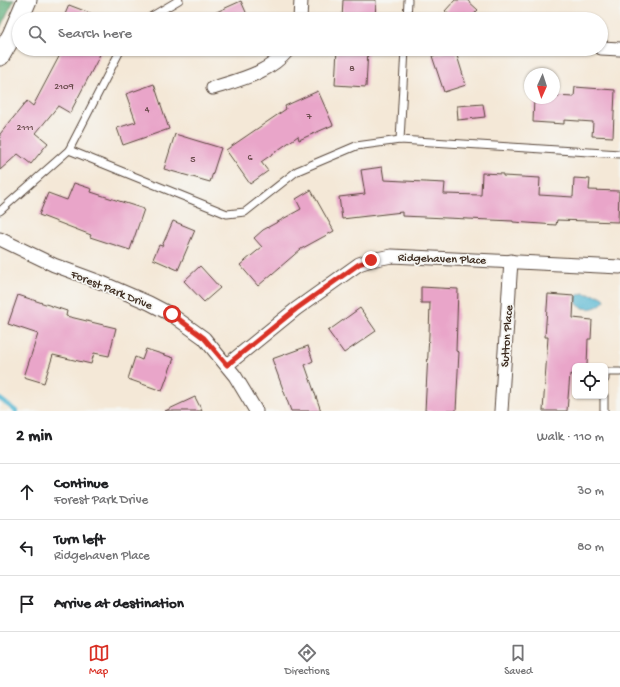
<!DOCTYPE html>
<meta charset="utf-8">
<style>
:root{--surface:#fff;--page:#f2f2f2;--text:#202124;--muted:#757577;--line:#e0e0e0;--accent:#d93025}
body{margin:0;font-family:"Gochi Hand",sans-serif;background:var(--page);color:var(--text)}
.controls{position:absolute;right:12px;bottom:12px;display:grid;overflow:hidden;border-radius:6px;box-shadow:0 1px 3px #0004}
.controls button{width:36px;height:36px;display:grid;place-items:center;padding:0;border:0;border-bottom:1px solid var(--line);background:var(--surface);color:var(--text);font:20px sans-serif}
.compass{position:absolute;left:524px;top:68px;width:36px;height:36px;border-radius:50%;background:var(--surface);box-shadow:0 1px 3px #0004;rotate:183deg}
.stop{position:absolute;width:12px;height:12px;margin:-9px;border:3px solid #d93025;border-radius:50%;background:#fff}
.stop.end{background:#d93025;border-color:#fff;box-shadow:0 1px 4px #0008}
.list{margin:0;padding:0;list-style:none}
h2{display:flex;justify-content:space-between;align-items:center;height:52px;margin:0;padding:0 16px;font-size:17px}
h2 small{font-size:13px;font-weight:400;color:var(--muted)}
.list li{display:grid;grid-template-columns:26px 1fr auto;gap:12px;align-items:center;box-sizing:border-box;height:56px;padding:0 16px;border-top:1px solid var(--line)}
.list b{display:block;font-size:15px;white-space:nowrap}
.list p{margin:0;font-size:13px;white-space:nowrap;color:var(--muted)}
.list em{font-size:13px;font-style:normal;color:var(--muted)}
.icon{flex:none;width:22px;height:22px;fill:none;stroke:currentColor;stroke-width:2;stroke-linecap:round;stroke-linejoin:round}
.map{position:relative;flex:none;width:620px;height:411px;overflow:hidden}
.search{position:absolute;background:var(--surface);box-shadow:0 1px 3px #0004;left:12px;right:12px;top:12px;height:44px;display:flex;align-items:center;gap:10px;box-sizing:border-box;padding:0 14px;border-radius:22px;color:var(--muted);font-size:15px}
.sheet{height:220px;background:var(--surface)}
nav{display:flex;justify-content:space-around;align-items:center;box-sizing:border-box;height:56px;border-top:1px solid var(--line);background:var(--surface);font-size:11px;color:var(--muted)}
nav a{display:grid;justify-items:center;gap:2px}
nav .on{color:var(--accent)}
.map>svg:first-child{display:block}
</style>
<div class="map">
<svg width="620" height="411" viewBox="0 0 620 411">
<rect width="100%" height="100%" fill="#f6f6f2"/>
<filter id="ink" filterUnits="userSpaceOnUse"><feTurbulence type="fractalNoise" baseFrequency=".025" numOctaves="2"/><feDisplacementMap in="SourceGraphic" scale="8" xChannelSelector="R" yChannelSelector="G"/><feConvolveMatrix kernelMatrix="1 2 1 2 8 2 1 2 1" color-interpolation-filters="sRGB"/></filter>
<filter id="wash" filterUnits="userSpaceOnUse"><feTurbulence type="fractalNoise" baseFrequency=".012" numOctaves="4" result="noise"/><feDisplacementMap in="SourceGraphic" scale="16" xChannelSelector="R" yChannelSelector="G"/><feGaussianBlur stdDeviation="0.9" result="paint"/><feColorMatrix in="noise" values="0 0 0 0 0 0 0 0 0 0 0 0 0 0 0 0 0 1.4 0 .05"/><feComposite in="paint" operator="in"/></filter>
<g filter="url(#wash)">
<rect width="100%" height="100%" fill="#f4e8d7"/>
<!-- forest -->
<polygon fill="#5dad79" stroke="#4c6c4c" points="0,0 14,0 0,28"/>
<!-- water -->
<path fill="#53b6d1" stroke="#477078" d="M 584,293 C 591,296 602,293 605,300 C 598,309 585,312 577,304 L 576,297 L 579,294 Z"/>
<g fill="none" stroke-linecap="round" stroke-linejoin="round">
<!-- stream -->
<polyline stroke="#53b6d1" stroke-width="4.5" points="0,399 16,411"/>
</g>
<g id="blocks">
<!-- building -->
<g fill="#e9a5c9">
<polygon points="343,0 376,0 375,19 342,19"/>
<polygon points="455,0 467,0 478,10 469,19 454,19 445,11"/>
<polygon points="241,1 249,19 201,19"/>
<polygon points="69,5 103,18 103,19 63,19"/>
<polygon points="63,49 102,49 98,59 70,113 58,106 36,133 48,143 31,164 18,154 0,170 0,134 27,101 33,106"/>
<polygon points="337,49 368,49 366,87 335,85"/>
<polygon points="455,49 466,85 444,92 432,56"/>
<polygon points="154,84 169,129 123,145 117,128 136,122 126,94"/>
<polygon points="575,87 615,90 613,137 592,136 593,122 564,120 564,124 533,122 534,98 554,98 554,96 574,97"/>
<polygon points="318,91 333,125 299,140 298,136 261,162 268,171 250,184 226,150 286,109 285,106"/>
<polygon points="483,104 485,117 458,120 457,106"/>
<polygon points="175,134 221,148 210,182 164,169"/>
<polygon points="382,167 384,180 445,183 444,194 481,195 482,173 503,174 503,176 540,178 539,195 573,197 574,178 590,179 589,190 619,191 618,222 557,220 556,225 513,222 513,221 402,216 402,212 342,219 339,197 365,194 361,170"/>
<polygon points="74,183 92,189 91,192 144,209 130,250 90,237 91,235 39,215 48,193 67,200"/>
<polygon points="311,190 334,231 301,249 258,286 240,265 262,247 254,238 263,230 301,209 296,199"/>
<polygon points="173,221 195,230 178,270 153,259 159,245 162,246"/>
<polygon points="200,266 220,288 204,302 184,281"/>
<polygon points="421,287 458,289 456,351 459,352 456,411 425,411 429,334 430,303 421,303"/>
<polygon points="548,294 574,296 573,318 592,320 591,339 588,339 587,366 575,366 575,375 570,374 567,411 543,411 548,337 545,337"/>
<polygon points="18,295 67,311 66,316 116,328 109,356 94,353 91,364 53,355 44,383 24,377 38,334 8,324"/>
<polygon points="360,308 376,331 344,353 328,331"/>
<polygon points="308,346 313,361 305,365 321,411 291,411 272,359"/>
<polygon points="146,349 174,358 162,391 128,379 135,357 142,360"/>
<polygon points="195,397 202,411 165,411"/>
</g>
</g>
</g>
<g filter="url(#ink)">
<use href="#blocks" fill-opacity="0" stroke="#57463a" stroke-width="1"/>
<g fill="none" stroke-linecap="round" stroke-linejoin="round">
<defs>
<g id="lane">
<polyline points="147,19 179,0"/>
<polyline points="407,19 408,0"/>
<polyline points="400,140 405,49"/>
<polyline points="69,150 227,214 245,212 297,171 356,146 400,140 620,154"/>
<polyline points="0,211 69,150 121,49"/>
<polyline points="605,379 605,372 620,372"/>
<polyline points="604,411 604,396"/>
</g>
<g id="street">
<polyline points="300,19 301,0"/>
<polyline points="601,48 620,49"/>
<path d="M 213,88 C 242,79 269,73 289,49"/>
<polyline points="0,239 54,265 100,282 149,303 172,315 204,338 235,376 256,411"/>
<polyline points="227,365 296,309 359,264 371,260 392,256 620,267"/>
<polyline points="501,411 511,261"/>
</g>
<polyline id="secondary" points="0,56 12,35 27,0"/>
</defs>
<!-- lane casing -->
<use href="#lane" stroke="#57463a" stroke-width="9"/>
<!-- street casing -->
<use href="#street" stroke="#57463a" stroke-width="15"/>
<!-- secondary casing -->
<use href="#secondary" stroke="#57463a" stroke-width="21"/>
<!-- lane -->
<use href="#lane" stroke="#fff" stroke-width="7"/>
<!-- street -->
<use href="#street" stroke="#fff" stroke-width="13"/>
<!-- secondary -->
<use href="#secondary" stroke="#fff" stroke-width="19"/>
</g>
</g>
<g fill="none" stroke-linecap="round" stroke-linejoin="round" filter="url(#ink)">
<!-- route -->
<polyline stroke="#d93025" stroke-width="5" points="172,314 204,338 227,365 296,309 359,264 371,260"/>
</g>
<g text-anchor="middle" stroke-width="3.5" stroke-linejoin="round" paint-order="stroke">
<!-- number labels -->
<g font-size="10" fill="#664949">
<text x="352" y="71">8</text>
<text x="64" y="89">2109</text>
<text x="147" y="112">4</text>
<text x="309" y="119">7</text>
<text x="25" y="130">2111</text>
<text x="250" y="160">6</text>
<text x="193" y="162">5</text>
</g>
<!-- street labels -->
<g font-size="12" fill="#3b2a1e" stroke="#f6f6f2">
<text transform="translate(442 258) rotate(2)" y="4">Ridgehaven Place</text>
<text transform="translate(112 289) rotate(22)" y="4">Forest Park Drive</text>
<text transform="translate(506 336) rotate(-86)" y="4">Sutton Place</text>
</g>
</g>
</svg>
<div class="controls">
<button><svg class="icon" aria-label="locate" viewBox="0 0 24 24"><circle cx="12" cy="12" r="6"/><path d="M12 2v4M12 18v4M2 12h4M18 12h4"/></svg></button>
</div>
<svg class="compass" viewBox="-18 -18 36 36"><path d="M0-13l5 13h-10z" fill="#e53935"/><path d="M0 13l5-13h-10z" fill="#757577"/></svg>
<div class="stop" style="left:172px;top:314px"></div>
<div class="stop end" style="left:371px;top:260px"></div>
<div class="search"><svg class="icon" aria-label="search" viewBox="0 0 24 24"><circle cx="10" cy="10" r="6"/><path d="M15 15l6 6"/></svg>Search here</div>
</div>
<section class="sheet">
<h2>2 min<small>Walk · 110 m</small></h2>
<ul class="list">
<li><svg class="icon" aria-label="ahead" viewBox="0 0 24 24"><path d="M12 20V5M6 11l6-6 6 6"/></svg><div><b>Continue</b><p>Forest Park Drive</p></div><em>30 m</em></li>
<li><svg class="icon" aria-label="left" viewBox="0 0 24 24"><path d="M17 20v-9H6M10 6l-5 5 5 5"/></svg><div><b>Turn left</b><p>Ridgehaven Place</p></div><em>80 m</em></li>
<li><svg class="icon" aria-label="arrive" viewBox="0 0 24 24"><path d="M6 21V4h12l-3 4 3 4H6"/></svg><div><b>Arrive at destination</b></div></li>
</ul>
</section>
<nav>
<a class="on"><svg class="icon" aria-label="map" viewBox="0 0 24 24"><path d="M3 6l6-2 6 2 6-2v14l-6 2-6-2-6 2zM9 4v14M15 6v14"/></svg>Map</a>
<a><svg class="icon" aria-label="directions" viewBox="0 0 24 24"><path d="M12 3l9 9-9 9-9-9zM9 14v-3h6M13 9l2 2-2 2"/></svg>Directions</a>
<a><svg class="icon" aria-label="saved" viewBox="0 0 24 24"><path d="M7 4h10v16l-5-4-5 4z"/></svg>Saved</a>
</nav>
